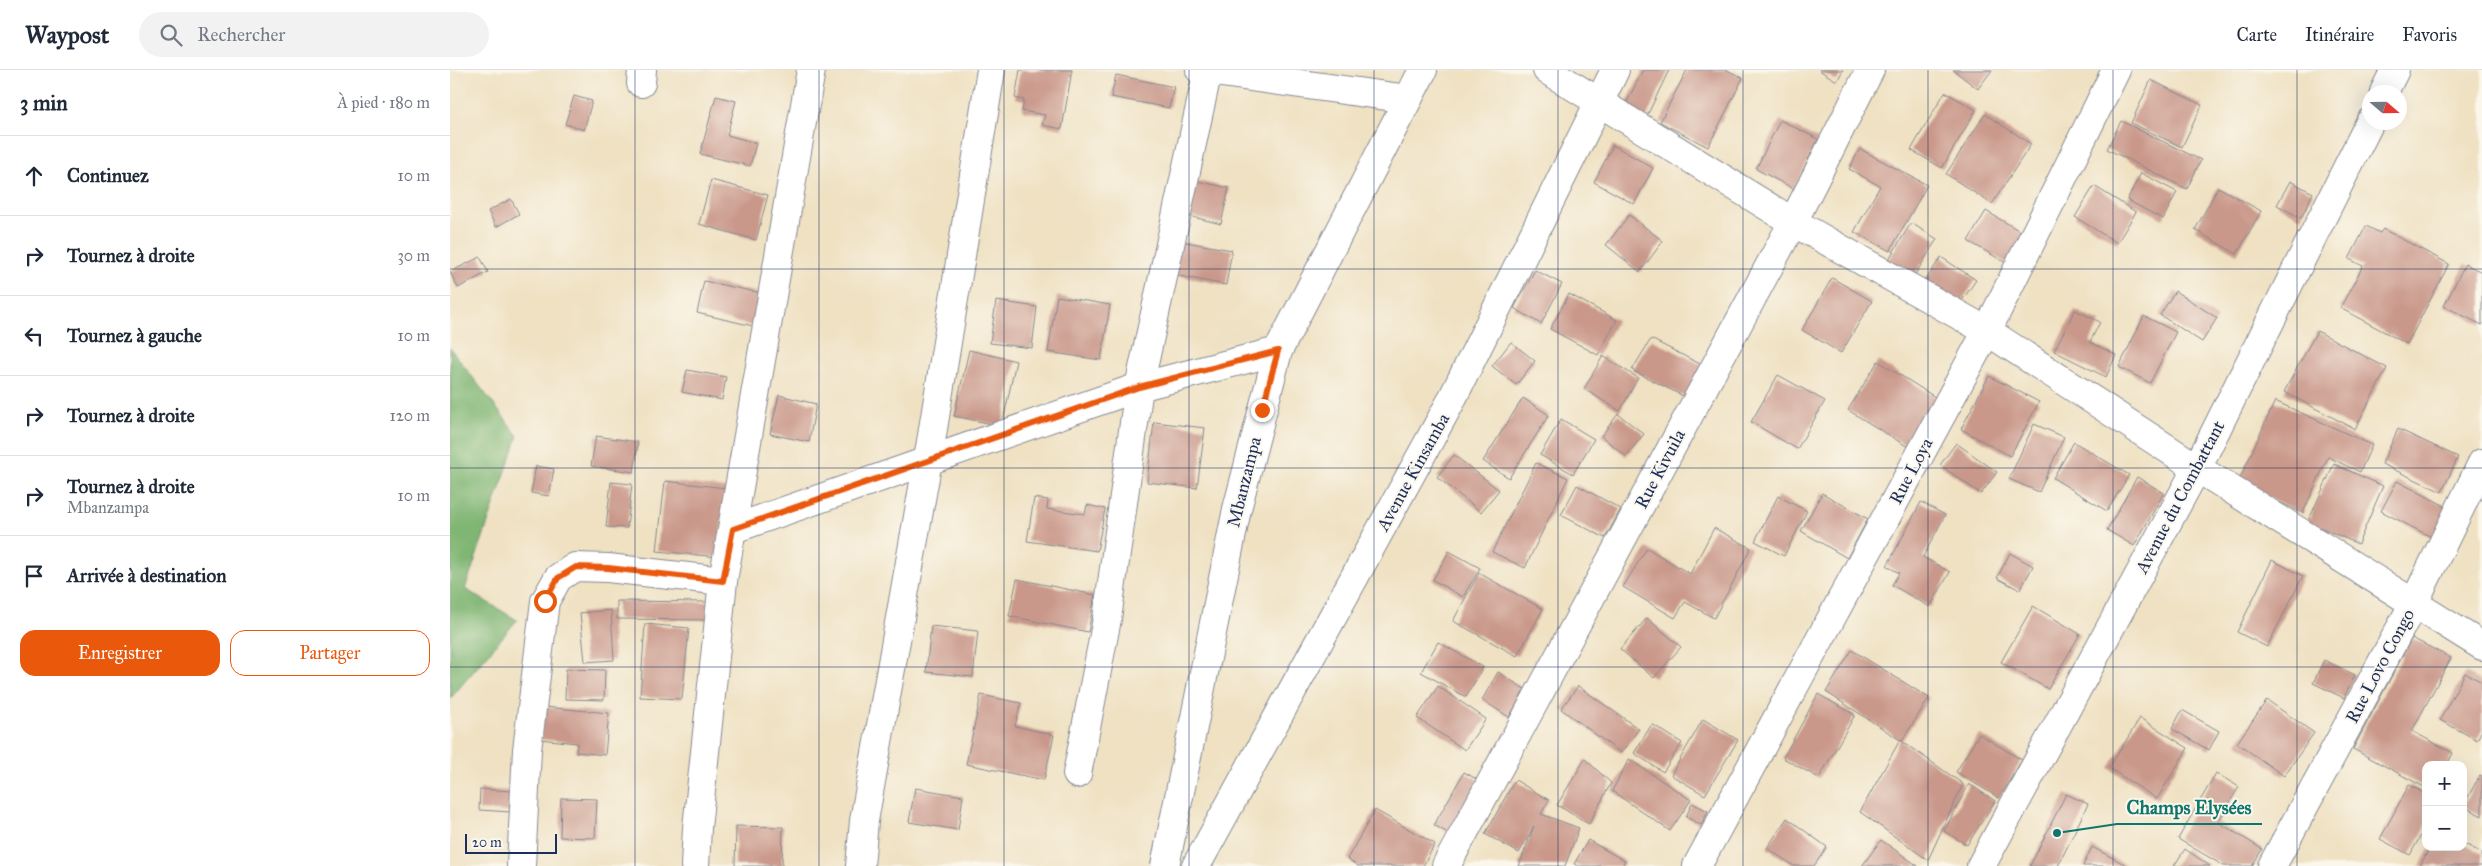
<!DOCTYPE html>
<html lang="fr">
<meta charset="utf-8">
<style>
:root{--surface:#fff;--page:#f2f2f3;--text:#1f2937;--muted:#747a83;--line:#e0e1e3;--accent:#ea580c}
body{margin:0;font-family:"IM FELL Great Primer",serif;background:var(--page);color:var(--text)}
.controls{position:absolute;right:15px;bottom:15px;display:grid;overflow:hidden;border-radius:10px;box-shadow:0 5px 20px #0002}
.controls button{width:45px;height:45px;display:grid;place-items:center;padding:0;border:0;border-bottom:1px solid var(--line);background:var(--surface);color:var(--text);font:25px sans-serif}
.compass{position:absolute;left:1912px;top:15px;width:45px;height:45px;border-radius:50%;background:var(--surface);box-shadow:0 5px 20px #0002;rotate:110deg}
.scale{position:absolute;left:15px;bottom:12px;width:92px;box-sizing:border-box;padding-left:5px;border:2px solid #1b2f5e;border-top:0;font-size:14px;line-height:18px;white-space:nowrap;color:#1b2f5e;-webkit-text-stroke:4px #fbf7ec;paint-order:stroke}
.stop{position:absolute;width:15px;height:15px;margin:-11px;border:4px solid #ea580c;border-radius:50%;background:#fff}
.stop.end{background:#ea580c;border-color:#fff;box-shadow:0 1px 5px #0008}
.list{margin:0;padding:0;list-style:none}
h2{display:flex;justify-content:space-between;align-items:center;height:65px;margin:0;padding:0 20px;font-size:21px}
h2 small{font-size:16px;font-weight:400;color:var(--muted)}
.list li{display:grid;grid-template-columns:32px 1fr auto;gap:15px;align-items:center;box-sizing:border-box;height:80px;padding:0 20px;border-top:1px solid var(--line)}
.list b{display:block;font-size:19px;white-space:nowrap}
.list p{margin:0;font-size:16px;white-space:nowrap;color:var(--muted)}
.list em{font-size:16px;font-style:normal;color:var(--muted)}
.actions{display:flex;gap:10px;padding:15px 20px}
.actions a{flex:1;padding:11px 0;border:1px solid var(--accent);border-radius:15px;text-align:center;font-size:18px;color:var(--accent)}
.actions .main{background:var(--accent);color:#fff}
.icon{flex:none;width:28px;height:28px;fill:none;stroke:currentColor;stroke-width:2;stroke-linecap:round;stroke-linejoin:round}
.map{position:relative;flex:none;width:2032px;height:796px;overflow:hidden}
header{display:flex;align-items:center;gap:30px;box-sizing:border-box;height:70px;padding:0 25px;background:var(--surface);border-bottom:1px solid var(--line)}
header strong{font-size:24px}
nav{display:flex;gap:28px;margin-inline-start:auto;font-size:18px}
.search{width:350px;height:45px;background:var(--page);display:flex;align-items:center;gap:12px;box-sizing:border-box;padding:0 18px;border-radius:28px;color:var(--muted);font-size:19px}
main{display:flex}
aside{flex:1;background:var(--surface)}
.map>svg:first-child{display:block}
</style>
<header>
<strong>Waypost</strong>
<div class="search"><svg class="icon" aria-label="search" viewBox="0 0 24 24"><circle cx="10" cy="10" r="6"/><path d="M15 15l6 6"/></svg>Rechercher</div>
<nav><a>Carte</a><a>Itinéraire</a><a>Favoris</a></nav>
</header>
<main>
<aside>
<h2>3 min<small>À pied · 180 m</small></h2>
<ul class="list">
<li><svg class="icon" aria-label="ahead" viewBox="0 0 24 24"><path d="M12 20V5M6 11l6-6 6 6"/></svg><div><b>Continuez</b></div><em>10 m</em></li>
<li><svg class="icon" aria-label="right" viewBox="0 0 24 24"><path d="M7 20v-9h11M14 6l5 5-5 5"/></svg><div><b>Tournez à droite</b></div><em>30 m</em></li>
<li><svg class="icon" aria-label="left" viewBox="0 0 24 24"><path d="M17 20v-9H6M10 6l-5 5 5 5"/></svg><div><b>Tournez à gauche</b></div><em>10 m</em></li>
<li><svg class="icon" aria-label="right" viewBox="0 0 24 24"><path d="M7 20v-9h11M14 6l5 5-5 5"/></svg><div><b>Tournez à droite</b></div><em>120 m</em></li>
<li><svg class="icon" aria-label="right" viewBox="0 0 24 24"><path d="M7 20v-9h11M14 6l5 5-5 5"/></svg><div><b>Tournez à droite</b><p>Mbanzampa</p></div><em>10 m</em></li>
<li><svg class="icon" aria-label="arrive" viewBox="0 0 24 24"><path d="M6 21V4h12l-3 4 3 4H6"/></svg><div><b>Arrivée à destination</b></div></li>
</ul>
<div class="actions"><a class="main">Enregistrer</a><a>Partager</a></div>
</aside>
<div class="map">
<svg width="2032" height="796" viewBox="0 0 2032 796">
<rect width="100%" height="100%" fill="#fbf7ec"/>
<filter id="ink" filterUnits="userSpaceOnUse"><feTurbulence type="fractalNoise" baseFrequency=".02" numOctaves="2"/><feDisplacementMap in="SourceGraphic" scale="10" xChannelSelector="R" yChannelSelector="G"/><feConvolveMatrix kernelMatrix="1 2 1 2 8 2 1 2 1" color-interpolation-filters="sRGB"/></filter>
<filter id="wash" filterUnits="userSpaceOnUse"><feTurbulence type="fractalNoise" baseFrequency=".0096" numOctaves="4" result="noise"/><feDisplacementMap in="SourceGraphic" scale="20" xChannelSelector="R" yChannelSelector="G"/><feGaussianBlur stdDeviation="1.12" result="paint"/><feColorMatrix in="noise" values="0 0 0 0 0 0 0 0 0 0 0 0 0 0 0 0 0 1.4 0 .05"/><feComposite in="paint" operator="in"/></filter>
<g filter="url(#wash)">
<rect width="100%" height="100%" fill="#efe1c2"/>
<!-- forest -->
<polygon fill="#80b673" stroke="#4e7268" points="0,278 68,366 15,519 67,550 0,629"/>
<g id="blocks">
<!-- building -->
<g fill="#c9988a">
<polygon points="570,0 622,0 612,59 592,55 595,45 572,41 574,30 565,28"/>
<polygon points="1193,0 1219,0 1195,50 1173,40"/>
<polygon points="1237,0 1277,0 1293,8 1258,77 1210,52"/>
<polygon points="1369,0 1393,0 1387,11"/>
<polygon points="1503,0 1542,0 1528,19"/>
<polygon points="666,5 724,17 719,38 661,27"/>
<polygon points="1701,10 1752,35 1732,77 1681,53"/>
<polygon points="1495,22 1526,40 1492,98 1461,80"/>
<polygon points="124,26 142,31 134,60 115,54"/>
<polygon points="266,26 286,31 277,65 306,73 300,96 250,84"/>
<polygon points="1535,44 1581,74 1542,134 1496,104"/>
<polygon points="1330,50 1368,69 1344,119 1306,99"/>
<polygon points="1671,51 1751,90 1737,119 1657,79"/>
<polygon points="1163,75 1203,98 1184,134 1144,112"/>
<polygon points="1410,79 1477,115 1440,181 1404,162 1430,116 1399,99"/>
<polygon points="1691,103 1727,122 1713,149 1677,130"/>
<polygon points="261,110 318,125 306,170 249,154"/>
<polygon points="747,111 779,118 771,154 739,146"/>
<polygon points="1840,111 1863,123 1851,148 1827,135"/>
<polygon points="1644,116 1686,142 1667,173 1625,147"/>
<polygon points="1768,117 1811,141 1787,184 1745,160"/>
<polygon points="61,129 69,144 46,157 38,141"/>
<polygon points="1536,141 1575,164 1558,194 1518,171"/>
<polygon points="1179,145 1213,171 1190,202 1156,175"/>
<polygon points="1461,153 1487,169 1460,213 1434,197"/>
<polygon points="1916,156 1930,163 1933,159 1999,194 1957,274 1890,238 1913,196 1899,189"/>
<polygon points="730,171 782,180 776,215 724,205"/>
<polygon points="30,187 38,202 8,218 0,202"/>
<polygon points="1491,187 1526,210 1507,238 1472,216"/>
<polygon points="2015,194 2032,202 2032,255 1994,236"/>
<polygon points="1085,200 1112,214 1091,254 1064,238"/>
<polygon points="1382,208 1422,231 1391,283 1352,260"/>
<polygon points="254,211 311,223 303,256 247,243"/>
<polygon points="1725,221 1767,248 1752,272 1710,245"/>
<polygon points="1119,224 1167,250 1148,285 1100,259"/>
<polygon points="607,226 660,235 651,290 598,282"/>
<polygon points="546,231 587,237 582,278 540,273"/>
<polygon points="1625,240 1650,252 1640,272 1666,285 1656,307 1604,281"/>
<polygon points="1694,246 1726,262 1700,313 1669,297"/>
<polygon points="1867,261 1937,298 1905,359 1834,322"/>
<polygon points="1201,269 1254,296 1237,328 1182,300"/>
<polygon points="1061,272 1085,291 1066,315 1042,296"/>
<polygon points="519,280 566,291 552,356 504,346"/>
<polygon points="1153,286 1188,308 1170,341 1134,319"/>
<polygon points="1428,291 1488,329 1458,377 1398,340"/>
<polygon points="237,300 276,307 272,330 232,322"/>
<polygon points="1328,305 1375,331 1347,379 1301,352"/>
<polygon points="1539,306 1589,332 1560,386 1511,359"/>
<polygon points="329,325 366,334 359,372 320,364"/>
<polygon points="1073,328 1099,345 1059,408 1033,391"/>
<polygon points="1825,331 1922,375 1910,402 1878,387 1853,443 1788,413"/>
<polygon points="1168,344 1194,364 1176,386 1151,366"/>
<polygon points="1111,349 1144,369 1123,404 1090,385"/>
<polygon points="704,352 755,358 747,418 697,412"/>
<polygon points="1584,354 1614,367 1589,422 1559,409"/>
<polygon points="1948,359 2008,387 1992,422 1932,394"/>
<polygon points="146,366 188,372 184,402 141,396"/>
<polygon points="1624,372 1679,405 1657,441 1603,408"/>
<polygon points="1506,373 1547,402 1531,424 1490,395"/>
<polygon points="1004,385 1049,420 1031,442 987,407"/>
<polygon points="1086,393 1118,408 1075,498 1042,482"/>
<polygon points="1884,394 1933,416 1908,474 1858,452"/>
<polygon points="86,396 104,399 99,426 81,423"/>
<polygon points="1687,407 1714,423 1684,476 1657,460"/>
<polygon points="215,411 276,418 268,487 207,481"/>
<polygon points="1947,411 1999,438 1983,468 1931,441"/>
<polygon points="161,412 182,414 177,458 156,457"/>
<polygon points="1127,415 1171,439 1155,468 1111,445"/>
<polygon points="1372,423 1418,449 1397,488 1351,461"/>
<polygon points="1328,426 1357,441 1334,486 1305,471"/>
<polygon points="584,428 598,430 597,439 635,444 637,435 655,439 647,481 577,471"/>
<polygon points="1471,432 1495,445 1473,487 1500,502 1480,537 1442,515 1449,503 1437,496"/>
<polygon points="1264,458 1301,478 1264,548 1235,532 1225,548 1173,517 1197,478 1240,504"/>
<polygon points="999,481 1030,498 1013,527 983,510"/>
<polygon points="1560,483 1583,496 1570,520 1547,508"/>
<polygon points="1822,490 1853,506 1817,577 1787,562"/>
<polygon points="1029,503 1093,539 1067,586 1003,551"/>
<polygon points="567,509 645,525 638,562 559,546"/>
<polygon points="167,531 259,532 259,550 167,549"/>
<polygon points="1583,536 1630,564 1598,619 1551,592"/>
<polygon points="161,540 164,590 135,592 130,543"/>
<polygon points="1197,548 1231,577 1204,608 1170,579"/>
<polygon points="195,554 239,558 232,629 190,627"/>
<polygon points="481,556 528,561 523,607 476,602"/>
<polygon points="1962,568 2001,588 1962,661 2003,683 1997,695 1976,695 1976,718 1903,679"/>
<polygon points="988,572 1033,597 1016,627 971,602"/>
<polygon points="1402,580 1479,628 1452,671 1376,622"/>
<polygon points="1874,590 1905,605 1894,628 1863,613"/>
<polygon points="116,599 155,600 154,630 115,629"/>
<polygon points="1048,602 1076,620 1059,647 1032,630"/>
<polygon points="2015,603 2032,612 2032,660 2027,670 1990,650"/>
<polygon points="988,616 1036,649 1015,680 967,648"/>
<polygon points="1128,616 1189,659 1171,683 1111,639"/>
<polygon points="1368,624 1405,645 1369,708 1333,688"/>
<polygon points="531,625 571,633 565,656 604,665 594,710 516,694"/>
<polygon points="1817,630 1864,663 1834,706 1787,673"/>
<polygon points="94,637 159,643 155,685 126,682 127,673 90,669"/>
<polygon points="1732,640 1769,661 1759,680 1722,659"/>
<polygon points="1690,648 1738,678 1707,729 1659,698"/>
<polygon points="1253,649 1288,670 1255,725 1221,705"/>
<polygon points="1202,654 1232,673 1213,702 1184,683"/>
<polygon points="1529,664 1572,690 1549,728 1506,702"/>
<polygon points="1450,670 1513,714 1478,790 1410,742"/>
<polygon points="1135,689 1161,713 1139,754 1107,735"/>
<polygon points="1179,689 1241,730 1220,761 1162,721"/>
<polygon points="1014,702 1035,714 1005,767 984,755"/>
<polygon points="1766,703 1789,717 1768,752 1812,779 1802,796 1774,796 1728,769"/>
<polygon points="2030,705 2032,706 2032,746 2013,736"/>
<polygon points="1065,710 1099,730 1091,744 1129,758 1115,796 1069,796 1084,756 1069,783 1035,764"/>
<polygon points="1519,714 1545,731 1517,775 1494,761"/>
<polygon points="1959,715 1976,724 1976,756 1960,785 1930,769"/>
<polygon points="465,718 513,726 508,760 459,752"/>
<polygon points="30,719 62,721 61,742 29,740"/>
<polygon points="1616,724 1638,734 1608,796 1580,796"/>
<polygon points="111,728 147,729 145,768 110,767"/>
<polygon points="1242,733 1258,741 1251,755 1236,747"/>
<polygon points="925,740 985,774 973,796 908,796 897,789"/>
<polygon points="1337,748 1377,777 1364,796 1344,796 1317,778"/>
<polygon points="286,756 333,757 332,796 285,796"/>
<polygon points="1138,770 1175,791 1172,796 1128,796 1124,794"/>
<polygon points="1431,770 1468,796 1412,796"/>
<polygon points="2013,773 2032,783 2032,796 1970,796 1980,777 2013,777"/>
<polygon points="1642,777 1678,796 1633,796"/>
<polygon points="1735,779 1760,796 1724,796"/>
</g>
</g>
</g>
<g filter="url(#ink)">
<use href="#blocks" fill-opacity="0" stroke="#858890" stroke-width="1"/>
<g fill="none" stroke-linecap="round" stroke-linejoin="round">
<defs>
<g id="minor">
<polyline points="750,0 958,29"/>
<polyline points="1097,0 1343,152 1537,261 1747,398 2032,576"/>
<polyline points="191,13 192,0"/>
<polyline points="1934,22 1945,0"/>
<polyline points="283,459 689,317 828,281"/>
<polyline points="627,704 657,549 689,317 758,0"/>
<polyline points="71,796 77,680 95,531 108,508 125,497 158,498 273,511"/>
<polyline points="245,796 247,758 273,511 361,0"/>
<polyline points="410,796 414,751 478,390 541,0"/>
<polyline points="715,796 787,439 828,281 973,0"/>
<polyline points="746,796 1000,333 1165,0"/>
<polyline points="996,796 1343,152 1420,0"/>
<polyline points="1247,796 1537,261 1666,0"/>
<polyline points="1531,796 1747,398 1920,52"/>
<polyline points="1822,796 1964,533 2032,393"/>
</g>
</defs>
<!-- minor casing -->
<use href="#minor" stroke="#858890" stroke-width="30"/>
<!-- minor -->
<use href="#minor" stroke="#fff" stroke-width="28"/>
</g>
</g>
<g fill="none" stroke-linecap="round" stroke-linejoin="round" filter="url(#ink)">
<!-- route -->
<polyline stroke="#ea580c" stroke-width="6" points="95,531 108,508 126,497 158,498 273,511 283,459 689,317 828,281 812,340"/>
</g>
<!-- grid -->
<path fill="none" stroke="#1b2f5e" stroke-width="1" stroke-opacity="0.55" d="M 185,0 L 185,796M 369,0 L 369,796M 554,0 L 554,796M 739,0 L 739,796M 924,0 L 924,796M 1108,0 L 1108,796M 1293,0 L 1293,796M 1478,0 L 1478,796M 1663,0 L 1663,796M 1847,0 L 1847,796M 0,199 L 2032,199M 0,398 L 2032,398M 0,597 L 2032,597"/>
<g text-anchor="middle" stroke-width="4" stroke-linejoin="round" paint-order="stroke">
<!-- street labels -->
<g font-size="18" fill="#1b2f5e" stroke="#fbf7ec">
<text transform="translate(1210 399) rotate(-62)" y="6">Rue Kivuila</text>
<text transform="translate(1461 401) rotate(-62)" y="6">Rue Loya</text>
<text transform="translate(963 402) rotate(-61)" y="6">Avenue Kinsamba</text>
<text transform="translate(794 412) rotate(-76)" y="6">Mbanzampa</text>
<text transform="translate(1730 427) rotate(-62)" y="6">Avenue du Combattant</text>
<text transform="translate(1930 596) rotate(-62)" y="6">Rue Lovo Congo</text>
</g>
</g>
<!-- callouts -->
<path fill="none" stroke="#0f766e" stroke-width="2" d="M1607 763L1667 754H1812"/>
<circle fill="#0f766e" stroke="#fbf7ec" stroke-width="2" cx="1607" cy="763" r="5"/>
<g font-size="19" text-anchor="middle" font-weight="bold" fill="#0f766e" stroke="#fbf7ec" stroke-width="4" stroke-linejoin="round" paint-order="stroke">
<text x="1739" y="744">Champs Elysées</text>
</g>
</svg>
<div class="controls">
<button>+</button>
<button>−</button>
</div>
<svg class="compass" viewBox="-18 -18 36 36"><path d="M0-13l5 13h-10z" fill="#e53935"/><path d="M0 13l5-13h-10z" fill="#747a83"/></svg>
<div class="scale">20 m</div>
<div class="stop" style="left:95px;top:531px"></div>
<div class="stop end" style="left:812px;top:340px"></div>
</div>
</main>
